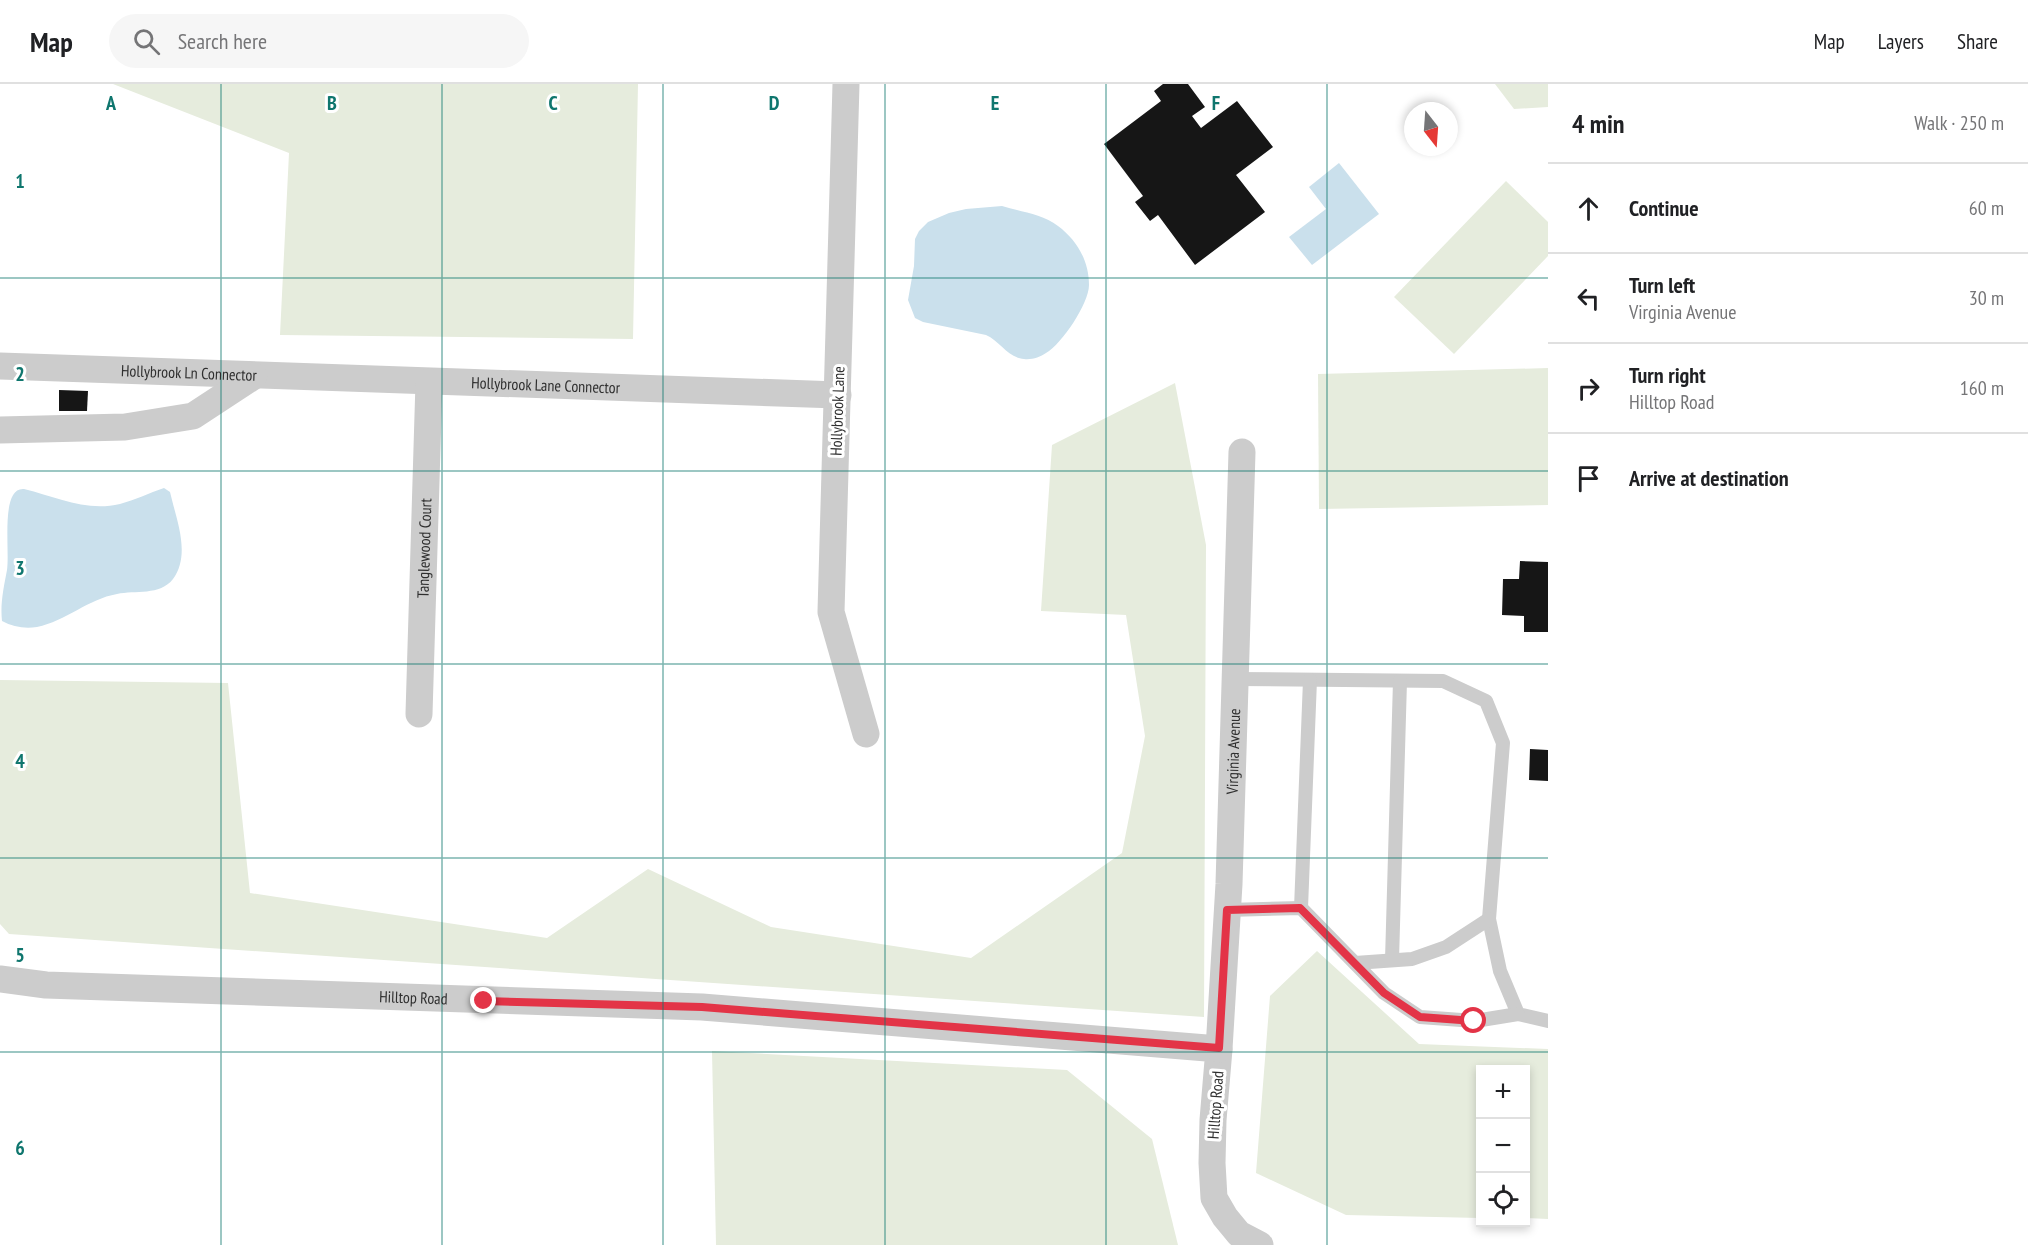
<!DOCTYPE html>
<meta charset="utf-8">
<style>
:root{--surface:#fff;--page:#f6f6f6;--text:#202124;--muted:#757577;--line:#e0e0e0}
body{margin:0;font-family:"PT Sans Narrow",sans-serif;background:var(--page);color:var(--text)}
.controls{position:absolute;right:18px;bottom:18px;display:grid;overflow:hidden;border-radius:0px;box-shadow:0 3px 9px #0003}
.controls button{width:54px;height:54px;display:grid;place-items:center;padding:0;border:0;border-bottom:2px solid var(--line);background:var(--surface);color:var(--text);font:30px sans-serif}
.compass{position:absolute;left:1404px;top:18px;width:54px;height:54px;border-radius:50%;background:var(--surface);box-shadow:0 3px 9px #0003;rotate:163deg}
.stop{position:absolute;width:18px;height:18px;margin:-14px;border:4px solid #e33447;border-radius:50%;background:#fff}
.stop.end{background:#e33447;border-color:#fff;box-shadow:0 2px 6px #0008}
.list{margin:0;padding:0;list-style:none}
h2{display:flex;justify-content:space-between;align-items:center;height:78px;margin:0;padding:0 24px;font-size:26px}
h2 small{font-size:20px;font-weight:400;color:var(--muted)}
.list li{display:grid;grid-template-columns:39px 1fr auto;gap:18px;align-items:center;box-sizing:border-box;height:90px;padding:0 24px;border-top:2px solid var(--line)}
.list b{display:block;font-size:22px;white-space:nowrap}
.list p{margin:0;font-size:20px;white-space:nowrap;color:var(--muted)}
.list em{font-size:20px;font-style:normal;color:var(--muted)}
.icon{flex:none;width:33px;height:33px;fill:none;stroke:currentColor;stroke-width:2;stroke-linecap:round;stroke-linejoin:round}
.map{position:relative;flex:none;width:1548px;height:1161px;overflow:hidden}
header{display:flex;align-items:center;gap:36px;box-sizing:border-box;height:84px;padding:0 30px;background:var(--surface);border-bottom:2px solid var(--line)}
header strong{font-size:28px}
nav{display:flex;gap:33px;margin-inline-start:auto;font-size:21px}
.search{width:420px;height:54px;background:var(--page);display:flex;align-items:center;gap:15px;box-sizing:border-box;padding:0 21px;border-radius:33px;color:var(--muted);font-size:22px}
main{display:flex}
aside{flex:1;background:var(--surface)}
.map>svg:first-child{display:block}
</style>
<header>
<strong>Map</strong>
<div class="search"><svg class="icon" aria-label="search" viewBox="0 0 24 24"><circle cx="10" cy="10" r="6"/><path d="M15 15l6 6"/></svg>Search here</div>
<nav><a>Map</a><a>Layers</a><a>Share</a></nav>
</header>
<main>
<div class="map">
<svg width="1548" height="1161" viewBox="0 0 1548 1161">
<rect width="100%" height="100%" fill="#fff"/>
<!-- green -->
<g fill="#e6ecdd">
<polygon points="113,0 638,0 633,255 280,251 289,69"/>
<polygon points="1495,0 1548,0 1548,23 1514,25"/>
<polygon points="1506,97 1548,138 1548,172 1454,270 1394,213"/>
<polygon points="1548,284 1548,421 1319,425 1318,290"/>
<polygon points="1175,299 1206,461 1204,933 9,850 0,840 0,596 228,599 250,809 547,854 648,785 771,843 971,874 1122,769 1145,652 1126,531 1041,527 1052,361"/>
<polygon points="1317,867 1419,960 1548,965 1548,1135 1526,1134 1526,986 1480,986 1480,1134 1346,1131 1256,1089 1270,912"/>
<polygon points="712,967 1067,986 1152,1055 1178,1161 716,1161"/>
</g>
<!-- water -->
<g fill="#cae0ec">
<polygon points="1339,79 1379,130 1312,181 1289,153 1326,125 1309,103"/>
<path d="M 1002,122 C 1021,128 1042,130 1058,142 C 1077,156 1089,177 1089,201 C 1089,219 1062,260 1046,269 C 1040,273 1032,276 1024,275 C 1008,274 1000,257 986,251 L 923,238 L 915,234 L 908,216 L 914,182 L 915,155 L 919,147 L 928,138 L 949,129 L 966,125 Z"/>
<path d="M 164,404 L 170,408 L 172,416 C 178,440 190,472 173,495 C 160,512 135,506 117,510 C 88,515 66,537 37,543 C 25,545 13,543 2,537 C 0,520 4,502 7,486 C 10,465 0,403 24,405 C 57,413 86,428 120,420 C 135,416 149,409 164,404 Z"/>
</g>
<!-- building -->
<g fill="#161616">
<polygon points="1163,0 1188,0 1205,23 1192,32 1201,44 1237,17 1273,63 1236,91 1265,128 1195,181 1158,131 1150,137 1135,118 1143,112 1104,60 1161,17 1154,7"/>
<polygon points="59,306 88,307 87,327 59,327"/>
<polygon points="1520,477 1548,478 1548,548 1524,548 1524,532 1502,531 1503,495 1519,495"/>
<polygon points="1530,665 1548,666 1548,697 1529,696"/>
</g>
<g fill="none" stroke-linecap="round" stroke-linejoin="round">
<!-- service -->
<g stroke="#ccc" stroke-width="14">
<polyline points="1235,595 1443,597 1486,617 1503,659 1489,835 1500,887 1518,930 1548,937"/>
<polyline points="1301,824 1310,596"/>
<polyline points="1227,826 1301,824 1384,909 1420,933 1475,937 1518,930"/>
<polyline points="1392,876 1400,597"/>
<polyline points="1355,879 1412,875 1446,863 1489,835"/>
</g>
<!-- minor -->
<g stroke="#ccc" stroke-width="27">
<polyline points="846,0 831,528 866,650"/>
<path id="s1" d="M 0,282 L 838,311"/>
<polyline points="0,346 125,343 193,332 254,292"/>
<path id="s2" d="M 419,630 L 429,298"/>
<path id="s3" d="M 0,895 L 46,901 L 702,923 L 1219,965 L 1213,1036 L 1212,1079 L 1214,1114 L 1225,1133 L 1239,1150 L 1260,1161"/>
<path id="s4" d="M 1219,965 L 1229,800 L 1242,368"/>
</g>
</g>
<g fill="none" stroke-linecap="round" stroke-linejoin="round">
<!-- route -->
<polyline stroke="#e33447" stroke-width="8" points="484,917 702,923 1219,964 1227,826 1300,824 1384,909 1420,933 1474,937"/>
</g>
<!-- grid -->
<path fill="none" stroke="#0f766e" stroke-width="1.5" stroke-opacity="0.55" d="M 221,0 L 221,1161M 442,0 L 442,1161M 663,0 L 663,1161M 885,0 L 885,1161M 1106,0 L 1106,1161M 1327,0 L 1327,1161M 0,194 L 1548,194M 0,387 L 1548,387M 0,580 L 1548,580M 0,774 L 1548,774M 0,968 L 1548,968"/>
<g text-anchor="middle" stroke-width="6" stroke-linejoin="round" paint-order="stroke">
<!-- street labels -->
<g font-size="16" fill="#2f2f2f" stroke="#fff">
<text dy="6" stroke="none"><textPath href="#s1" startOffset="189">Hollybrook Ln Connector</textPath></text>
<text dy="6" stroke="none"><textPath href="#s1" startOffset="546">Hollybrook Lane Connector</textPath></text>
<text transform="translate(837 327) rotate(-88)" y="6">Hollybrook Lane</text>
<text dy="6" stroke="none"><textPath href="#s2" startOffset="166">Tanglewood Court</textPath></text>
<text dy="6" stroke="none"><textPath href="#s4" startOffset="298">Virginia Avenue</textPath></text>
<text dy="6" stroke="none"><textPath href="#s3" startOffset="414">Hilltop Road</textPath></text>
<text transform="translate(1215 1021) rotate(-86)" y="6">Hilltop Road</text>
</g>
</g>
<g font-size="20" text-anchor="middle" font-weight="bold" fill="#0f766e" stroke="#fff" stroke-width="6" stroke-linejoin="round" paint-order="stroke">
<text x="111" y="26">A</text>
<text x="332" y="26">B</text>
<text x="553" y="26">C</text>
<text x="774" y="26">D</text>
<text x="995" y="26">E</text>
<text x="1216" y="26">F</text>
<text x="20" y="104">1</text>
<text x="20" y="297">2</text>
<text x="20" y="491">3</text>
<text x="20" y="684">4</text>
<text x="20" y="878">5</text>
<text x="20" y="1071">6</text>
</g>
</svg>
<div class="controls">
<button>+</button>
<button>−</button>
<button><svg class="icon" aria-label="locate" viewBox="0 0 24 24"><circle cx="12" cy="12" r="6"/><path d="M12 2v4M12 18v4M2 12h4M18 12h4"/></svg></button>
</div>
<svg class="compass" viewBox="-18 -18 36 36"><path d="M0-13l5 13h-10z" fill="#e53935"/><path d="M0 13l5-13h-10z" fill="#757577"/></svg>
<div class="stop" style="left:1474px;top:937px"></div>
<div class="stop end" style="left:484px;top:917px"></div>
</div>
<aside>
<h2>4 min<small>Walk · 250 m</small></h2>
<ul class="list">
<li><svg class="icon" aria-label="ahead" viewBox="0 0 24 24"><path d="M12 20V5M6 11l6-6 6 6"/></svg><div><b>Continue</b></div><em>60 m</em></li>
<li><svg class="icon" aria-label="left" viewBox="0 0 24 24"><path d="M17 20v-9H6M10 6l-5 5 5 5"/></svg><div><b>Turn left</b><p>Virginia Avenue</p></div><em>30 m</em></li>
<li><svg class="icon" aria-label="right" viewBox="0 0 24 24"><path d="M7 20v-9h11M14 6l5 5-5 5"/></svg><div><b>Turn right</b><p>Hilltop Road</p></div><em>160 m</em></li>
<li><svg class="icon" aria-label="arrive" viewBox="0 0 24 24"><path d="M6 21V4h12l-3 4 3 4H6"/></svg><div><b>Arrive at destination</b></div></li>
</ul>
</aside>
</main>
